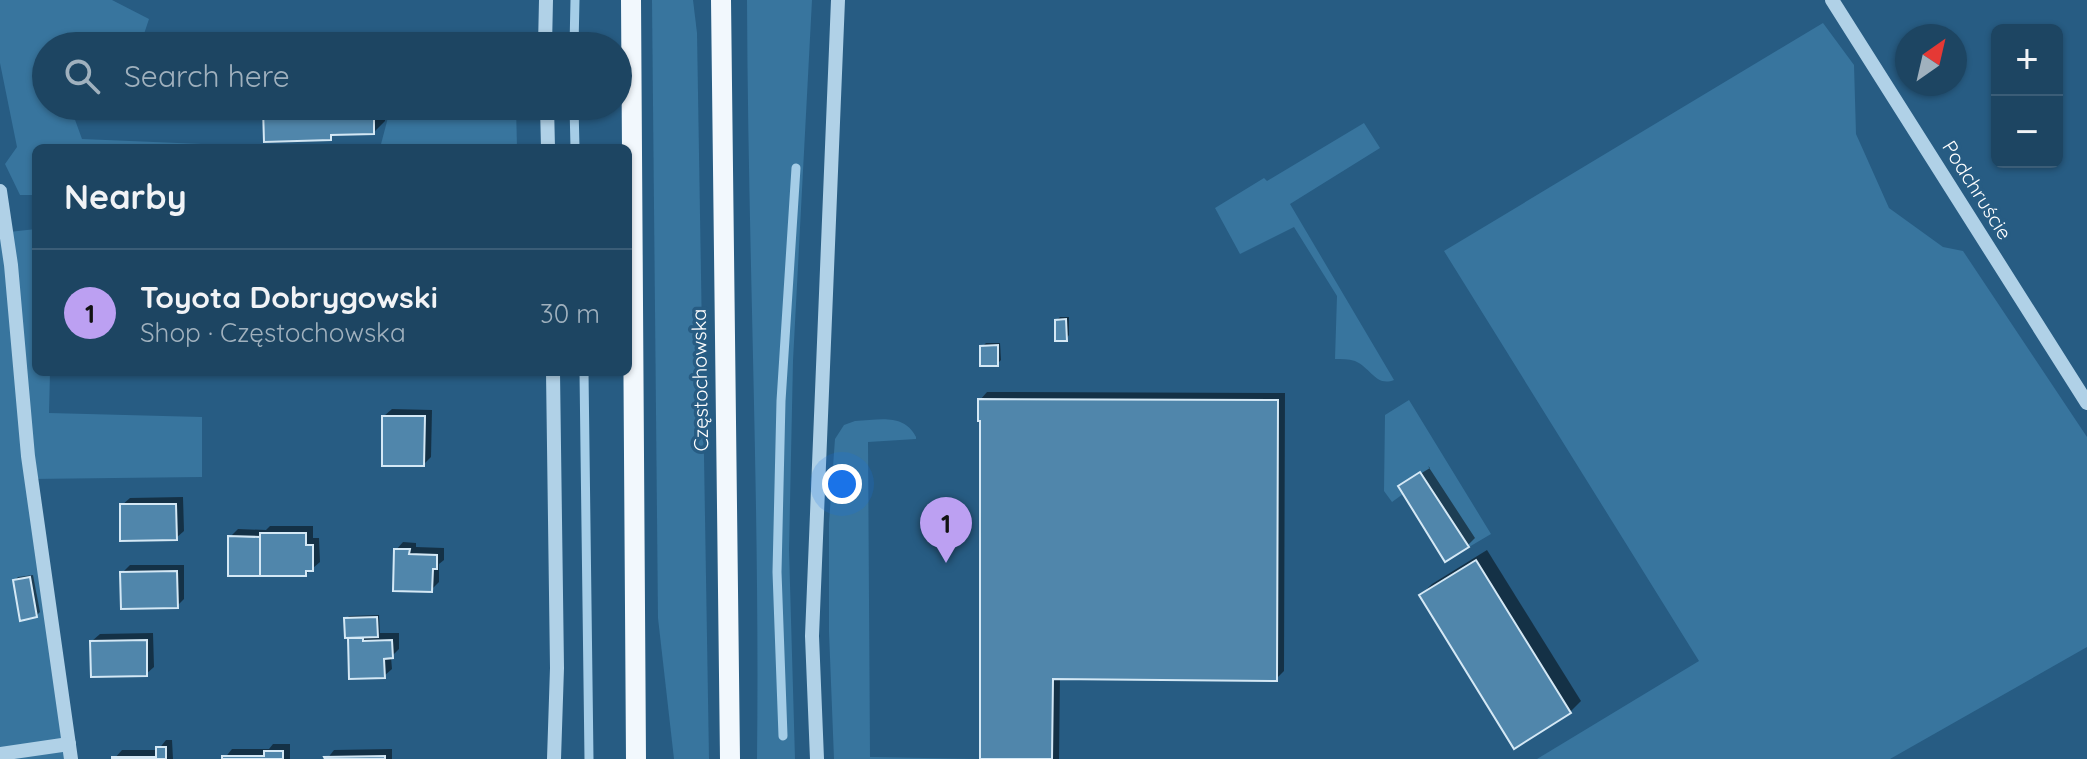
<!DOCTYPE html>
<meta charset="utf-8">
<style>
:root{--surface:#1d4562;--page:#254c68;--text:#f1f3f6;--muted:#a0b1be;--line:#3b5d77;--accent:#bca0f2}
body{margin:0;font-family:Quicksand,sans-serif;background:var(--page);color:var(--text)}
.controls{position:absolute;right:24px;top:24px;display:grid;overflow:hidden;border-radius:12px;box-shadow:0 2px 6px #0004}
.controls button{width:72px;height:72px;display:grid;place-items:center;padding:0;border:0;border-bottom:2px solid var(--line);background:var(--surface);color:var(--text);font:40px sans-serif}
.compass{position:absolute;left:1895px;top:24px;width:72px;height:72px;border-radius:50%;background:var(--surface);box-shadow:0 2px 6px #0004;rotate:34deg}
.you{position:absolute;left:842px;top:484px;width:28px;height:28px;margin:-20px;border:6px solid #fff;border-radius:50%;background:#1a73e8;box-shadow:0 0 0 12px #1a73e833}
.badge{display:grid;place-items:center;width:52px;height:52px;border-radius:50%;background:var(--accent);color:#111;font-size:26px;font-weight:700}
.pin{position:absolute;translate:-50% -66px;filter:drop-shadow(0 2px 4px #0008)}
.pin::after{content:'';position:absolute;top:42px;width:28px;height:24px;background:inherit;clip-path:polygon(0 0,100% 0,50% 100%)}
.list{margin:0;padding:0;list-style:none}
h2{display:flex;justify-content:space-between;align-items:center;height:104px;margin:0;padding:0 32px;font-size:34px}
h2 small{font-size:26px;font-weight:400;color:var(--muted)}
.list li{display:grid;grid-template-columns:52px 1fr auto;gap:24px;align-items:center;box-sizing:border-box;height:128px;padding:0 32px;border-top:2px solid var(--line)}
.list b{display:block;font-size:30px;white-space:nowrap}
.list p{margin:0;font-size:26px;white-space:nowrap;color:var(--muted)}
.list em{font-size:26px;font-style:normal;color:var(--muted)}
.icon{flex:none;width:44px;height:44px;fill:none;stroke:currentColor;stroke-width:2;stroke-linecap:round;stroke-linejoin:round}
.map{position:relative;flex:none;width:2087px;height:759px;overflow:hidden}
.search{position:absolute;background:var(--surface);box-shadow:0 2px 6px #0004;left:32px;top:32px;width:600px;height:88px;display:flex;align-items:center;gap:20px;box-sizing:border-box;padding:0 28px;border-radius:44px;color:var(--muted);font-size:30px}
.panel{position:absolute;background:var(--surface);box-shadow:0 2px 6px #0004;left:32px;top:144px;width:600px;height:232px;border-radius:12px}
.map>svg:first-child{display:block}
</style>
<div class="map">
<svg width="2087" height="759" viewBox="0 0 2087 759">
<rect width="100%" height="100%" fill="#275c83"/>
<!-- green -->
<g fill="#38759e">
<polygon points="0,0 112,0 149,19 140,46 96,46 69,41 61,46 46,46 46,106 70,106 82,139 298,148 36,148 36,195 20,195 5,164 17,147 0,63"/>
<polygon points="652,0 693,0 697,33 709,759 674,759 658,618"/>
<path d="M 747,0 L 812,0 L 793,361 L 789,550 L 795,759 L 757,759 C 760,506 748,253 747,0 Z"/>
<polygon points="1823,23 1854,65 1856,134 1889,208 1943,247 1963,251 2087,437 2087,647 1890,759 1537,759 1699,661 1444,251"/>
<polygon points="391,106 516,106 517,148 380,148"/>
<path d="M 1364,123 L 1380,148 L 1290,204 L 1394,380 C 1376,387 1371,368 1355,361 C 1348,359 1342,359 1335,359 L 1337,296 L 1294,227 L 1240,254 L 1215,208 L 1264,178 L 1267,181 Z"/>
<polygon points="36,229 36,372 50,372 49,413 202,417 202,477 29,479 69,759 0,759 0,233"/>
<polygon points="1409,400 1491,534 1469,547 1420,472 1398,486 1403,494 1392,502 1384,491 1385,415"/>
<path d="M 855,421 C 879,420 904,413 916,437 L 916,439 L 868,442 L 870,757 L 980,759 L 834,759 L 829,632 L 829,523 L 835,439 L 844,425 Z"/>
</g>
<!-- shadow -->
<g fill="#0007">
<polygon points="268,106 385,106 385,121 374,132 335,133 330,138 265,109"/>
<polygon points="1060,317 1069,317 1069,335 1066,339 1057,320"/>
<polygon points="986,343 1000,343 1001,360 997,364 982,347"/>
<polygon points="987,392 1285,393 1284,671 1276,679 1060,677 1059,759 982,759 982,419 980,400"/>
<polygon points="392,409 432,410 431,457 424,464 384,416"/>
<polygon points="1428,466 1475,538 1467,546 1400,486 1430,468"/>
<polygon points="183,497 184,531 176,538 122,505 130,498"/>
<polygon points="270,526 313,526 313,538 319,538 320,562 306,574 230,537 238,529 266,530"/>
<polygon points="403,542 416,543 416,547 444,548 444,560 439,564 439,582 431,590 396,550"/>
<polygon points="1487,550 1581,701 1570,712 1421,595 1432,584"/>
<polygon points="130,565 184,565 184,599 177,606 122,573"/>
<polygon points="33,575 40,612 36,616 15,580 18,577"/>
<polygon points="379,615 380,633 399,633 399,649 391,657 392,669 384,676 350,639 353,636 346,619 349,616"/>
<polygon points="153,633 154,667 146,674 92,641 100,634"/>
<polygon points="166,740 172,740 173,759 114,759 122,750 158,750"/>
<polygon points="273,744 290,744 290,759 224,759 232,749 269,749"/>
<polygon points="392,749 392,759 327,759 334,750"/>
</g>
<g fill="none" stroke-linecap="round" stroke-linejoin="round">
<!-- stream -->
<g stroke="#a5cde7" stroke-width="9">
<polyline points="574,46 575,0"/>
<polyline points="574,106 575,148"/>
<polyline points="584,372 589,759"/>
<polyline points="783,736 777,572 781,401 796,168"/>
</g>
</g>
<!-- building -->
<g fill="#5086ab" stroke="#d4e8f5" stroke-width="2">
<polygon points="281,106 319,106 320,109 330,109 330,106 374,106 374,134 331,135 331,140 264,142 263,108"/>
<polygon points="1066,319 1067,341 1055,341 1055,320"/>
<polygon points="998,345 998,366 980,366 980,346"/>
<polygon points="978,399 1278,400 1277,681 1053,679 1052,759 980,759 980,421 978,421"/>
<polygon points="382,416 425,416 424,466 382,466"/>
<polygon points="1420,472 1469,547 1445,562 1398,486"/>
<polygon points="120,504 176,504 177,540 120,541"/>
<polygon points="260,533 306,533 306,545 313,545 313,571 306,571 306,576 260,576"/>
<polygon points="228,536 260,537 260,576 228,576"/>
<polygon points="394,549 410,549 409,554 437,555 437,569 433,569 432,592 393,591"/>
<polygon points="1476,560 1571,713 1514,749 1419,595"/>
<polygon points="177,571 178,608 121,609 120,572"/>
<polygon points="30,577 37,617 20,621 13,580"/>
<polygon points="377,617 378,637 345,638 344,618"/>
<polygon points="348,638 363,638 363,641 392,640 393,658 384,659 385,678 349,679"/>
<polygon points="147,640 147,676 91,677 90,641"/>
<polygon points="156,747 166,747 166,759 112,759 112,757 156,757"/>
<polygon points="264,751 283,751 283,759 222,759 222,756 264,756"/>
<polygon points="385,756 385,759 325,759 324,757"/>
</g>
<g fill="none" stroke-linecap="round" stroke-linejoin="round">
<!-- minor -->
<g stroke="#b0d1e7" stroke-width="14">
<polyline points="1832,0 2087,403"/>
<polyline points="545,46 546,0"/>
<polyline points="547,106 548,148"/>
<polyline points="0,191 11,265 28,456 71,759"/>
<polyline points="553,372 557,668 554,759"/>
<polyline points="0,754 69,744"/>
<polyline points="817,759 812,636 838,0"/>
</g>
<!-- major -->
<g stroke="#f2f8fd" stroke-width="20">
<polyline points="631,0 636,759"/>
<polyline points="721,0 730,759"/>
</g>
</g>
<g text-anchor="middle" stroke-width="7" stroke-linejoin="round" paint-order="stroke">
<!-- street labels -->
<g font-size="20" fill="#fff" stroke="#275c83">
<text transform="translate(1977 190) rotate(58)" y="7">Podchruście</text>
<text transform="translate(700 380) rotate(-91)" y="7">Częstochowska</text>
</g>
</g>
</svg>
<div class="controls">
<button>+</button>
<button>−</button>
</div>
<svg class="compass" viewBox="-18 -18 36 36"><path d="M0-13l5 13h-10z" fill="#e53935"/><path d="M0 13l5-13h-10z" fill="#a0b1be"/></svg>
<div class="you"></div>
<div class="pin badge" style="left:946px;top:563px">1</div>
<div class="search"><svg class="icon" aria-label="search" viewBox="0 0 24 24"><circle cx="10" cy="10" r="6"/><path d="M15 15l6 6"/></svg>Search here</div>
<section class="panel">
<h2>Nearby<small></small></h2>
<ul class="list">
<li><span class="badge">1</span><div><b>Toyota Dobrygowski</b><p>Shop · Częstochowska</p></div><em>30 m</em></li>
</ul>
</section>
</div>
